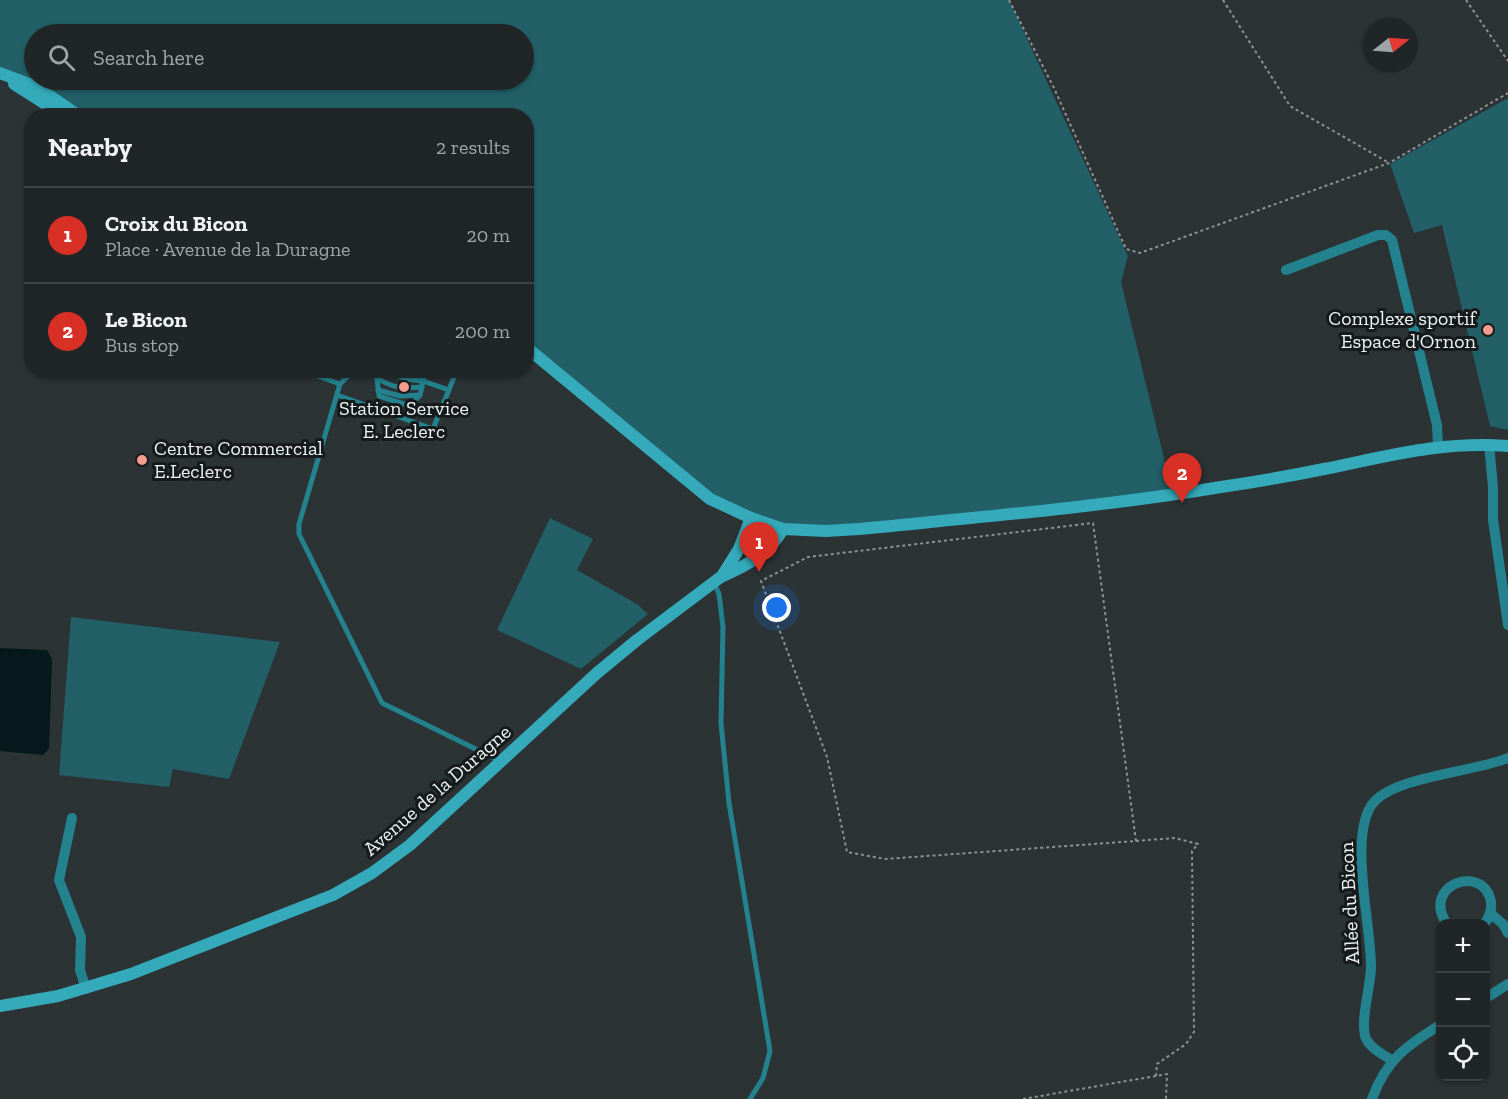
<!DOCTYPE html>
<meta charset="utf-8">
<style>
:root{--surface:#202628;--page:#2d3234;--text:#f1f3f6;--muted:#a2a5a8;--line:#3d4345;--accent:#d93025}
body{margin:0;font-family:"Zilla Slab",serif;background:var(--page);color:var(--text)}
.controls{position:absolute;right:18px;bottom:18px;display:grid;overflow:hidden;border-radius:12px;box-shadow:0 2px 4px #0004}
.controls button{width:54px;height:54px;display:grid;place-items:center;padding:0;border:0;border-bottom:2px solid var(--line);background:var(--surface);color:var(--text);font:30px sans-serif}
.compass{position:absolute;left:1364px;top:18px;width:54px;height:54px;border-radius:50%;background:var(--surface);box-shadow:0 2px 4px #0004;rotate:73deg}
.you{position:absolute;left:777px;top:608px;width:21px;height:21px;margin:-15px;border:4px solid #fff;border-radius:50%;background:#1a73e8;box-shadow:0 0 0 9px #1a73e833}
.badge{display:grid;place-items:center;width:39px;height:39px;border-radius:50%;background:var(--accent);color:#fff;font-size:20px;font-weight:700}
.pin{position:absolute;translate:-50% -50px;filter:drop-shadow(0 2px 3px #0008)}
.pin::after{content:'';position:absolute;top:32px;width:21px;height:18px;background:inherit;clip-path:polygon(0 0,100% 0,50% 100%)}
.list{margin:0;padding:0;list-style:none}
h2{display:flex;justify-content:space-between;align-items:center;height:78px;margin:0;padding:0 24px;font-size:26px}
h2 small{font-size:20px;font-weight:400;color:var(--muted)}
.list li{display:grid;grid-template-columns:39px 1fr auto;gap:18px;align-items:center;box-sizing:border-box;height:96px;padding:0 24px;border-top:2px solid var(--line)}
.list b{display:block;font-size:22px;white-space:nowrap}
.list p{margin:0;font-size:20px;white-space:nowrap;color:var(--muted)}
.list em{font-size:20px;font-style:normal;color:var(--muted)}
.icon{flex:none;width:33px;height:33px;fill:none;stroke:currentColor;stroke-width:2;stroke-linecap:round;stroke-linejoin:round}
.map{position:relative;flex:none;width:1508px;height:1099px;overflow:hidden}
.search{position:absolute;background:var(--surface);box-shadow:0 2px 4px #0004;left:24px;top:24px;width:510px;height:66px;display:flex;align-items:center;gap:15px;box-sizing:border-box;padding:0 21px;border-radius:33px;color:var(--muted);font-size:22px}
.panel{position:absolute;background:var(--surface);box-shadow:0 2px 4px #0004;left:24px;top:108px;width:510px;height:270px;border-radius:24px}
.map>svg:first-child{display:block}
</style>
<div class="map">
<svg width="1508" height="1099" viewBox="0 0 1508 1099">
<rect width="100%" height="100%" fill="#2b3335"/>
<!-- green -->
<g fill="#225f67" fill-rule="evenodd">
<path d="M 0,0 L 1009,0 L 1128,256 L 1121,282 L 1173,495 L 798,530 L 710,499 L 527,347 L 526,116 L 64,115 L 0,73 ZM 34,34 L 524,34 L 524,80 L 34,80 Z"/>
<polygon points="1508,98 1508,430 1490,426 1442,225 1414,233 1390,164"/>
<polygon points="550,518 593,539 577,570 637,604 648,614 581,669 497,630"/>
<polygon points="71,617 280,642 229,779 173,769 169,787 59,775"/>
</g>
<!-- water -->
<polygon fill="#05181b" points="0,648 47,650 52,659 49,749 43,755 0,751"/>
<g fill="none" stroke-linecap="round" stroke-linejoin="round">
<!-- path -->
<g stroke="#8d9395" stroke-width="2" stroke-dasharray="3 3" stroke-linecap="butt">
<polyline points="1009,0 1054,88 1126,249 1140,253 1389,163 1508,93"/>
<polyline points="1223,0 1290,106 1389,163"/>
<polyline points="1466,0 1508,61"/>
<polyline points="1136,841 1093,523 808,557 761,581 827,757 847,852 885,859 1136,841 1175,838 1198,844 1192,851 1194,1032 1186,1044 1157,1064 1156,1076"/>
<polyline points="1023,1099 1167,1074 1166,1099"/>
</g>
<!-- lane -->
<g stroke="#24828e" stroke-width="5">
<polyline points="301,370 340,384 299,524 299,534 382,703 500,761"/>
<polyline points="376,370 379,396 410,406 420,395 423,381"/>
<polyline points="384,370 406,379 423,381"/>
<polyline points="412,370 422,380"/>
<polyline points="427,370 423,381 449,390"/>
<path d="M 377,378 C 392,388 404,389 422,387"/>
<polyline points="340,384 355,370"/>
<polyline points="378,390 400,396 420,395"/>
<polyline points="337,395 433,429 457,370"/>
<polyline points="714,583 719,594 723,627 721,723 729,803 770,1051 763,1078 750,1099"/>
</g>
<!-- street -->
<g stroke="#24828e" stroke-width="10">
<polyline points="1286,270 1378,235 1386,235 1392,240 1437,425 1438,446"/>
<polyline points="1489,444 1493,487 1493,520 1508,625"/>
<polyline points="72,818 59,880 81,937 80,970 86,989"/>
<polyline points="1490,913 1503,924 1508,933"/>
<path d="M 1447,924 C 1420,885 1484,862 1491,902 C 1492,910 1490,917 1484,924"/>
<polyline points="1486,998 1508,984"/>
<path d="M 1392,1060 C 1383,1055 1368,1047 1365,1036 C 1361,1017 1370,989 1371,968 C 1372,929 1347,832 1374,802 C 1398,776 1474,772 1508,758"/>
<path d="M 1372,1099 C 1386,1060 1406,1046 1440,1025"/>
</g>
<!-- secondary -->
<g stroke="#35aaba" stroke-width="12">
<polyline points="0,73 37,87 79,116"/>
<polyline points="14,84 64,116"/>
<path d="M 526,347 L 710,499 L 751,518 L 783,529 L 826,531 L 859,529 C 980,517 1101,507 1221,487 C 1255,482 1290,476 1324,469 C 1389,456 1441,441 1508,446"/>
<path d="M 723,576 C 747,565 769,554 783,529"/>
<polyline points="0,1006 58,996 131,974 333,895 372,873 410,845 597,673 637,640 722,576 739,549 751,518"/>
</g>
</g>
<!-- markers -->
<g fill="#f59c91" stroke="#171a1b" stroke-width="2">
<circle cx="1488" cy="330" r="6"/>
<circle cx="404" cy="387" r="6"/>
<circle cx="142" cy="460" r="6"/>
</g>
<g text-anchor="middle" stroke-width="6" stroke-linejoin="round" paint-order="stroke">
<!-- poi labels -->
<g font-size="20" fill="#eff4f5" stroke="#171a1b" text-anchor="end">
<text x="1476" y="325">Complexe sportif<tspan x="1476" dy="23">Espace d'Ornon</tspan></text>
<text x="404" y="415" text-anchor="middle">Station Service<tspan x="404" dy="23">E. Leclerc</tspan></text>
<text x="154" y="455" text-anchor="start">Centre Commercial<tspan x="154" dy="23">E.Leclerc</tspan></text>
</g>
<!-- street labels -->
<g font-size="20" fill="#eff4f5" stroke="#171a1b">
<text transform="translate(437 790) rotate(-41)" y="7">Avenue de la Duragne</text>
<text transform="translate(1349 903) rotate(-93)" y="7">Allée du Bicon</text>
</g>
</g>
</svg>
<div class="controls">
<button>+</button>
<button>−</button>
<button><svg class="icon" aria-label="locate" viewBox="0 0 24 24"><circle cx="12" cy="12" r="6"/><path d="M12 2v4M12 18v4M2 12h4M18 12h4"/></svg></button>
</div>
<svg class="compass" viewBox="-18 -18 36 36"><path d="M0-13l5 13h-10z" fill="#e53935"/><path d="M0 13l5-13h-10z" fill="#a2a5a8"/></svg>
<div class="you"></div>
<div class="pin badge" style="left:759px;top:572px">1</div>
<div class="pin badge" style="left:1182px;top:503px">2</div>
<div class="search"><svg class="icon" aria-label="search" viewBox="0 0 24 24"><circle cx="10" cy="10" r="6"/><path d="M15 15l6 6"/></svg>Search here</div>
<section class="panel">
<h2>Nearby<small>2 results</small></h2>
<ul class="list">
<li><span class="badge">1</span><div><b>Croix du Bicon</b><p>Place · Avenue de la Duragne</p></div><em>20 m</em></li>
<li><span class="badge">2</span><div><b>Le Bicon</b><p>Bus stop</p></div><em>200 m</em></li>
</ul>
</section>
</div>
